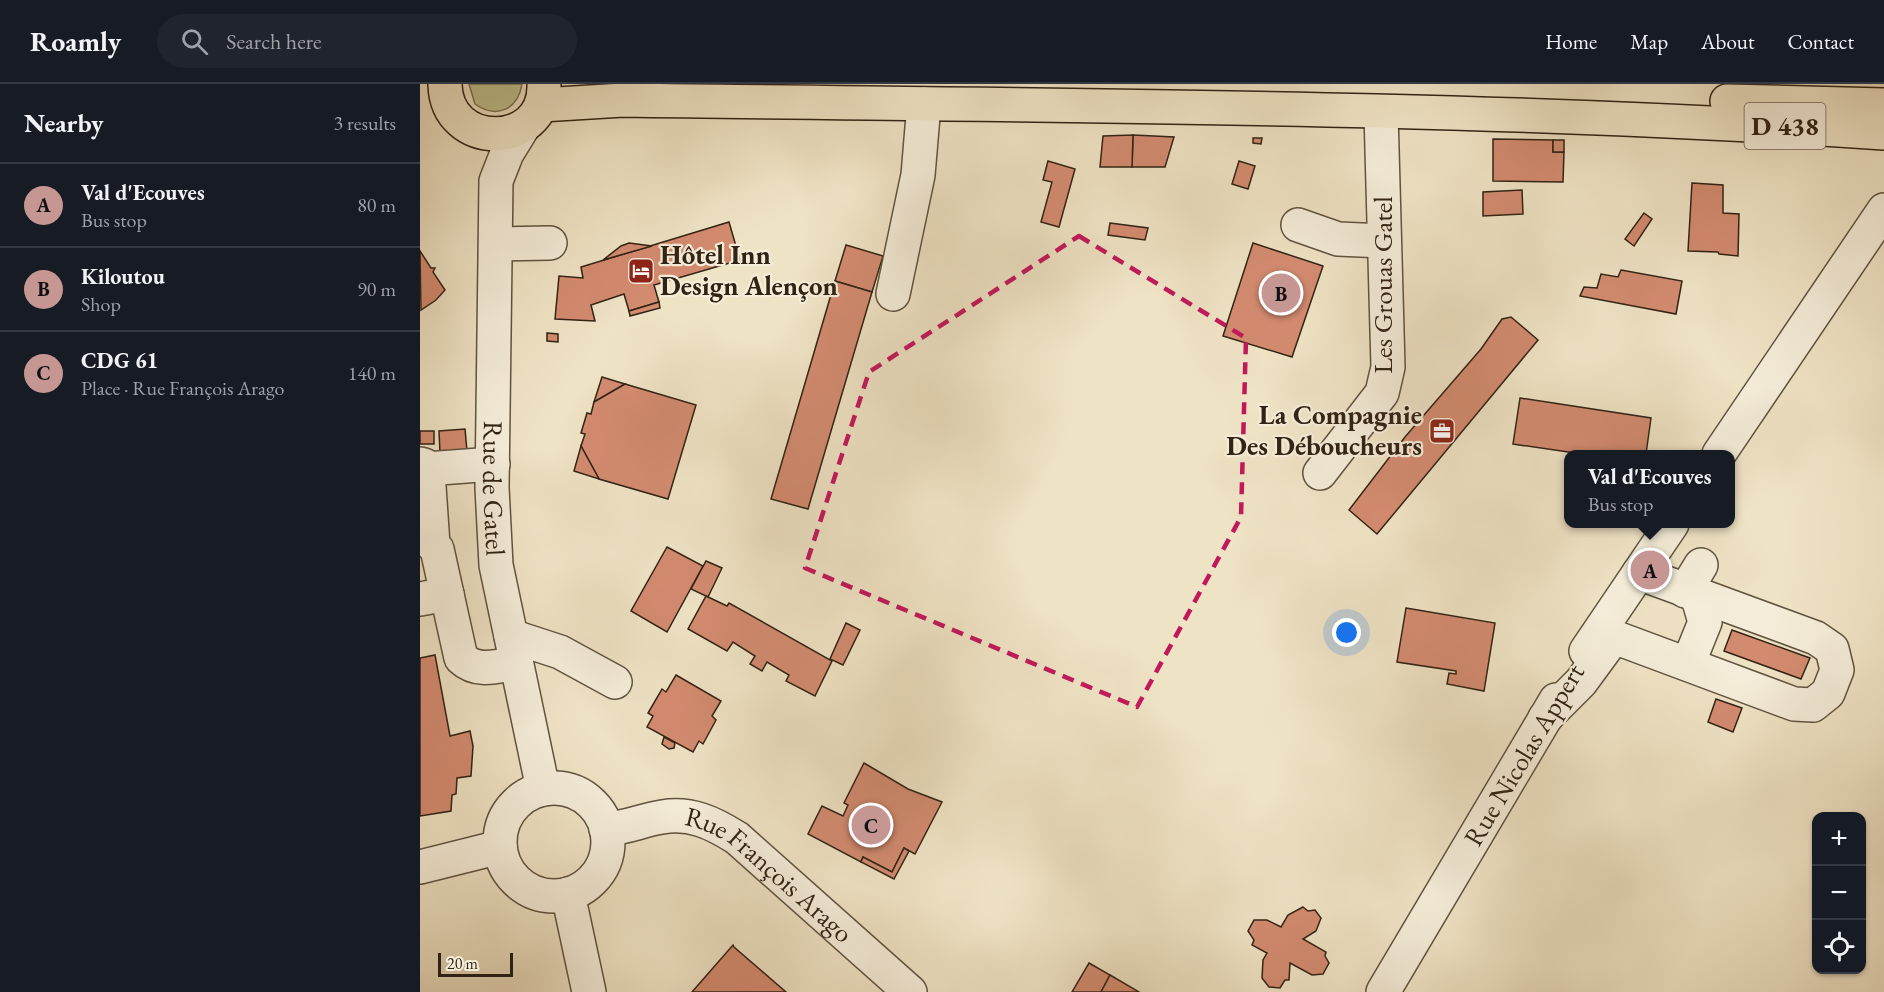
<!DOCTYPE html>
<meta charset="utf-8">
<style>
:root{--surface:#171b24;--page:#20242c;--text:#f1f3f6;--muted:#9ea1a6;--line:#363941;--accent:#c59692}
body{margin:0;font-family:"EB Garamond",serif;background:var(--page);color:var(--text)}
.controls{position:absolute;right:18px;bottom:18px;display:grid;overflow:hidden;border-radius:12px;box-shadow:0 2px 4px #0004}
.controls button{width:54px;height:54px;display:grid;place-items:center;padding:0;border:0;border-bottom:2px solid var(--line);background:var(--surface);color:var(--text);font:30px sans-serif}
.scale{position:absolute;left:18px;bottom:15px;width:75px;box-sizing:border-box;padding-left:6px;border:3px solid #312314;border-top:0;font-size:16px;line-height:21px;white-space:nowrap;color:#312314;-webkit-text-stroke:4px #f5edd9;paint-order:stroke}
.you{position:absolute;left:927px;top:549px;width:21px;height:21px;margin:-15px;border:4px solid #fff;border-radius:50%;background:#1a73e8;box-shadow:0 0 0 9px #1a73e833}
.badge{display:grid;place-items:center;width:39px;height:39px;border-radius:50%;background:var(--accent);color:#111;font-size:20px;font-weight:700}
.pin{position:absolute;translate:-50% -50%;border:3px solid #fff;box-shadow:0 2px 6px #0006}
.popup{position:absolute;left:1144px;top:366px;width:171px;height:78px;box-sizing:border-box;display:grid;place-content:center;border-radius:12px;background:var(--surface);filter:drop-shadow(0 2px 4px #0005);font-size:20px;white-space:nowrap;color:var(--muted)}
.popup b{font-size:22px;color:var(--text)}
.popup::after{content:'';position:absolute;left:50%;top:100%;margin-left:-12px;border:12px solid transparent;border-top-color:var(--surface)}
.list{margin:0;padding:0;list-style:none}
h2{display:flex;justify-content:space-between;align-items:center;height:78px;margin:0;padding:0 24px;font-size:26px}
h2 small{font-size:20px;font-weight:400;color:var(--muted)}
.list li{display:grid;grid-template-columns:39px 1fr auto;gap:18px;align-items:center;box-sizing:border-box;height:84px;padding:0 24px;border-top:2px solid var(--line)}
.list b{display:block;font-size:22px;white-space:nowrap}
.list p{margin:0;font-size:20px;white-space:nowrap;color:var(--muted)}
.list em{font-size:20px;font-style:normal;color:var(--muted)}
.icon{flex:none;width:33px;height:33px;fill:none;stroke:currentColor;stroke-width:2;stroke-linecap:round;stroke-linejoin:round}
.map{position:relative;flex:none;width:1464px;height:908px;overflow:hidden}
header{display:flex;align-items:center;gap:36px;box-sizing:border-box;height:84px;padding:0 30px;background:var(--surface);border-bottom:2px solid var(--line)}
header strong{font-size:28px}
nav{display:flex;gap:33px;margin-inline-start:auto;font-size:21px}
.search{width:420px;height:54px;background:var(--page);display:flex;align-items:center;gap:15px;box-sizing:border-box;padding:0 21px;border-radius:33px;color:var(--muted);font-size:22px}
main{display:flex}
aside{flex:1;background:var(--surface)}
.map>svg:first-child{display:block}
</style>
<header>
<strong>Roamly</strong>
<div class="search"><svg class="icon" aria-label="search" viewBox="0 0 24 24"><circle cx="10" cy="10" r="6"/><path d="M15 15l6 6"/></svg>Search here</div>
<nav><a>Home</a><a>Map</a><a>About</a><a>Contact</a></nav>
</header>
<main>
<aside>
<h2>Nearby<small>3 results</small></h2>
<ul class="list">
<li><span class="badge">A</span><div><b>Val d'Ecouves</b><p>Bus stop</p></div><em>80 m</em></li>
<li><span class="badge">B</span><div><b>Kiloutou</b><p>Shop</p></div><em>90 m</em></li>
<li><span class="badge">C</span><div><b>CDG 61</b><p>Place · Rue François Arago</p></div><em>140 m</em></li>
</ul>
</aside>
<div class="map">
<svg width="1464" height="908" viewBox="0 0 1464 908">
<rect width="100%" height="100%" fill="#efe3c5"/>
<filter id="stains"><feTurbulence type="fractalNoise" baseFrequency=".00333" numOctaves="4"/><feColorMatrix values="0 0 0 0 .2 0 0 0 0 .09 0 0 0 0 .02 0 0 0 .5 -.17"/></filter>
<radialGradient id="worn" r=".72"><stop offset=".6" stop-color="#630" stop-opacity="0"/><stop offset="1" stop-color="#630" stop-opacity=".3"/></radialGradient>
<!-- green -->
<path fill="#c0c190" stroke="#787252" stroke-width="1.5" d="M 49,0 L 102,0 C 98,26 76,35 55,20 Z"/>
<!-- building -->
<g fill="#d38b70" stroke="#312314" stroke-width="1.5">
<polygon points="713,51 754,53 745,83 712,83"/>
<polygon points="713,51 712,83 680,83 683,52"/>
<polygon points="833,54 842,54 841,60 833,59"/>
<polygon points="1073,55 1133,56 1133,68 1144,68 1143,98 1073,97"/>
<rect x="1133" y="56" width="11" height="12"/>
<polygon points="628,77 655,85 639,143 621,138 632,98 623,96"/>
<polygon points="819,77 835,82 828,105 812,100"/>
<polygon points="1272,99 1303,101 1303,129 1319,130 1318,172 1299,170 1298,168 1268,167"/>
<polygon points="1102,106 1103,130 1063,132 1063,108"/>
<polygon points="1224,129 1232,135 1214,162 1205,155"/>
<polygon points="309,138 320,176 234,201 239,218 209,227 204,210 171,221 175,237 135,235 139,192 163,194 161,183"/>
<polygon points="690,139 728,144 725,156 688,151"/>
<polygon points="209,159 232,162 183,176 201,162"/>
<polygon points="833,159 903,182 872,273 803,252"/>
<polygon points="426,161 463,172 452,208 415,197"/>
<polygon points="0,167 11,184 15,184 13,188 25,206 16,216 1,226"/>
<polygon points="1201,186 1262,197 1256,230 1160,212 1164,203 1177,204 1181,190 1198,193"/>
<polygon points="415,197 452,208 388,425 351,415"/>
<polygon points="239,218 240,224 210,232 209,227"/>
<polygon points="1091,233 1118,256 957,450 929,426 985,353 1061,265 1082,235"/>
<polygon points="127,249 138,250 138,258 127,257"/>
<polygon points="182,293 205,300 174,318"/>
<polygon points="205,300 276,321 248,415 179,395 161,362 165,350 161,349 167,329 171,330 174,318"/>
<polygon points="1100,314 1231,334 1226,370 1162,370 1093,360"/>
<polygon points="45,345 47,367 20,369 19,347"/>
<rect x="0" y="347" width="14" height="13"/>
<polygon points="161,362 179,395 154,387"/>
<polygon points="247,463 283,482 247,548 211,527"/>
<polygon points="286,477 302,484 288,513 271,505"/>
<polygon points="286,512 307,522 309,519 412,577 395,612 366,597 369,591 347,578 342,587 330,580 335,572 313,558 307,567 268,545"/>
<polygon points="986,524 1075,539 1064,607 1027,600 1029,589 1036,590 1036,587 977,578"/>
<polygon points="426,539 440,546 423,581 410,575"/>
<polygon points="1312,546 1390,574 1381,595 1304,567"/>
<polygon points="15,571 30,652 50,647 53,662 51,692 37,694 36,710 32,711 31,727 0,732 0,574"/>
<polygon points="256,591 301,617 292,632 296,636 283,660 279,657 273,668 227,643 233,632 228,629 242,605 246,608"/>
<polygon points="1296,615 1322,624 1313,648 1288,638"/>
<polygon points="244,653 255,659 254,664 249,665 242,660"/>
<polygon points="444,679 488,705 522,718 495,770 484,764 472,788 443,773 441,778 388,750 402,722 423,732 428,721 424,719"/>
<polygon points="484,764 489,767 474,795 441,778 443,773 472,788"/>
<polygon points="883,823 888,827 895,826 901,834 896,847 883,855 906,868 905,872 909,879 903,890 892,891 870,879 869,896 865,896 860,904 849,903 842,894 843,876 847,869 832,861 834,856 828,847 834,836 847,836 861,843 868,831"/>
<polygon points="313,861 314,863 366,908 272,908"/>
<polygon points="669,879 690,891 681,908 652,908"/>
<polygon points="690,891 719,908 681,908"/>
</g>
<g fill="none" stroke-linecap="round" stroke-linejoin="round">
<defs>
<g id="minor">
<path id="s1" d="M 103,43 L 87,69 L 76,97 L 72,404 L 76,481 L 123,705"/>
<polyline points="878,141 918,155 964,157"/>
<polyline points="76,160 130,159"/>
<polyline points="473,210 498,91 504,20"/>
<polyline points="1299,370 1464,126"/>
<path d="M 0,380 L 4,381 L 8,388 L 13,461 L 17,465 L 41,574 C 57,589 76,583 96,579"/>
<polyline points="6,385 73,380"/>
<polyline points="900,389 962,309 968,283 961,29"/>
<polyline points="1265,507 1281,481"/>
<polyline points="0,515 27,510"/>
<polyline points="91,552 140,568 195,598"/>
<polyline points="1166,567 1252,440"/>
<polyline points="1268,580 1285,538 1277,511"/>
<polyline points="1125,634 1161,598 1194,553 1374,620 1393,621 1408,609 1417,586 1412,565 1396,554 1219,489"/>
<circle cx="134" cy="758" r="54"/>
<path id="s2" d="M 186,745 C 207,744 222,736 242,733 C 271,728 293,739 317,754 L 490,908"/>
<polyline points="0,783 80,763"/>
<polyline points="148,810 169,908"/>
<polyline points="963,908 1136,616"/>
</g>
<g id="major">
<path d="M 25,0 C 26,67 125,65 124,2"/>
<polyline points="1307,17 1464,21"/>
<path d="M 121,21 L 203,16 C 623,22 1045,21 1464,49"/>
</g>
</defs>
<!-- minor casing -->
<use href="#minor" stroke="#605340" stroke-width="36"/>
<!-- major casing -->
<use href="#major" stroke="#312314" stroke-width="36"/>
<!-- minor -->
<use href="#minor" stroke="#f5edd9" stroke-width="33"/>
<!-- major -->
<use href="#major" stroke="#efe3c5" stroke-width="33"/>
</g>
<!-- marked area -->
<path fill="none" stroke="#c2185b" stroke-width="4.5" stroke-dasharray="12 8" stroke-linejoin="round" d="M 659,152 L 826,254 L 821,433 L 717,623 L 385,484 L 449,288 Z"/>
<!-- icons -->
<defs>
<symbol id="hotel-square" viewBox="-11 -11 22 22"><rect x="-9" y="-9" width="18" height="18" rx="4" fill="#8f2418" stroke="#f5edd9"/><path d="M-6-4.5h1.5V1H6V5H4.5V3h-9V5H-6ZM-4 0a1.8 1.8 0 1 1 3.6 0ZM.5 0V-2.5h3Q6-2.5 6 0Z" fill="#fff"/></symbol>
<symbol id="office-square" viewBox="-11 -11 22 22"><rect x="-9" y="-9" width="18" height="18" rx="4" fill="#8f2418" stroke="#f5edd9"/><path d="M-6-3h4V-5.5h4V-3h4V5H-6ZM-1-4.5V-3h2v-1.5ZM-6 0V1H6V0Z" fill="#fff"/></symbol>
</defs>
<g fill-rule="evenodd">
<use href="#hotel-square" x="206" y="172" width="30" height="30"/>
<use href="#office-square" x="1007" y="332" width="30" height="30"/>
</g>
<g text-anchor="middle" stroke-width="4.5" stroke-linejoin="round" paint-order="stroke">
<!-- shield labels -->
<rect fill="#f5edd9" stroke="#6c604f" stroke-width="1.5" x="1324.5" y="19" width="81" height="46" rx="4.5"/>
<g font-size="26" font-weight="bold" fill="#312314">
<text x="1365" y="51">D 438</text>
</g>
<!-- poi labels -->
<g font-size="27" font-weight="bold" fill="#312314" stroke="#f5edd9" text-anchor="start">
<text x="240" y="180">Hôtel Inn<tspan x="240" dy="31">Design Alençon</tspan></text>
<text x="1002" y="340" text-anchor="end">La Compagnie<tspan x="1002" dy="31">Des Déboucheurs</tspan></text>
</g>
<!-- street labels -->
<g font-size="27" fill="#312314" stroke="#f5edd9">
<text transform="translate(963 201) rotate(-90)" y="9">Les Grouas Gatel</text>
<text dy="9" stroke="none"><textPath href="#s1" startOffset="368">Rue de Gatel</textPath></text>
<text transform="translate(1104 671) rotate(-59)" y="9">Rue Nicolas Appert</text>
<text dy="9" stroke="none"><textPath href="#s2" startOffset="184">Rue François Arago</textPath></text>
</g>
</g>
<rect width="100%" height="100%" filter="url(#stains)"/>
<rect width="100%" height="100%" fill="url(#worn)"/>
</svg>
<div class="controls">
<button>+</button>
<button>−</button>
<button><svg class="icon" aria-label="locate" viewBox="0 0 24 24"><circle cx="12" cy="12" r="6"/><path d="M12 2v4M12 18v4M2 12h4M18 12h4"/></svg></button>
</div>
<div class="scale">20 m</div>
<div class="you"></div>
<div class="pin badge" style="left:1230px;top:486px">A</div>
<div class="popup"><b>Val d'Ecouves</b>Bus stop</div>
<div class="pin badge" style="left:861px;top:209px">B</div>
<div class="pin badge" style="left:451px;top:741px">C</div>
</div>
</main>
